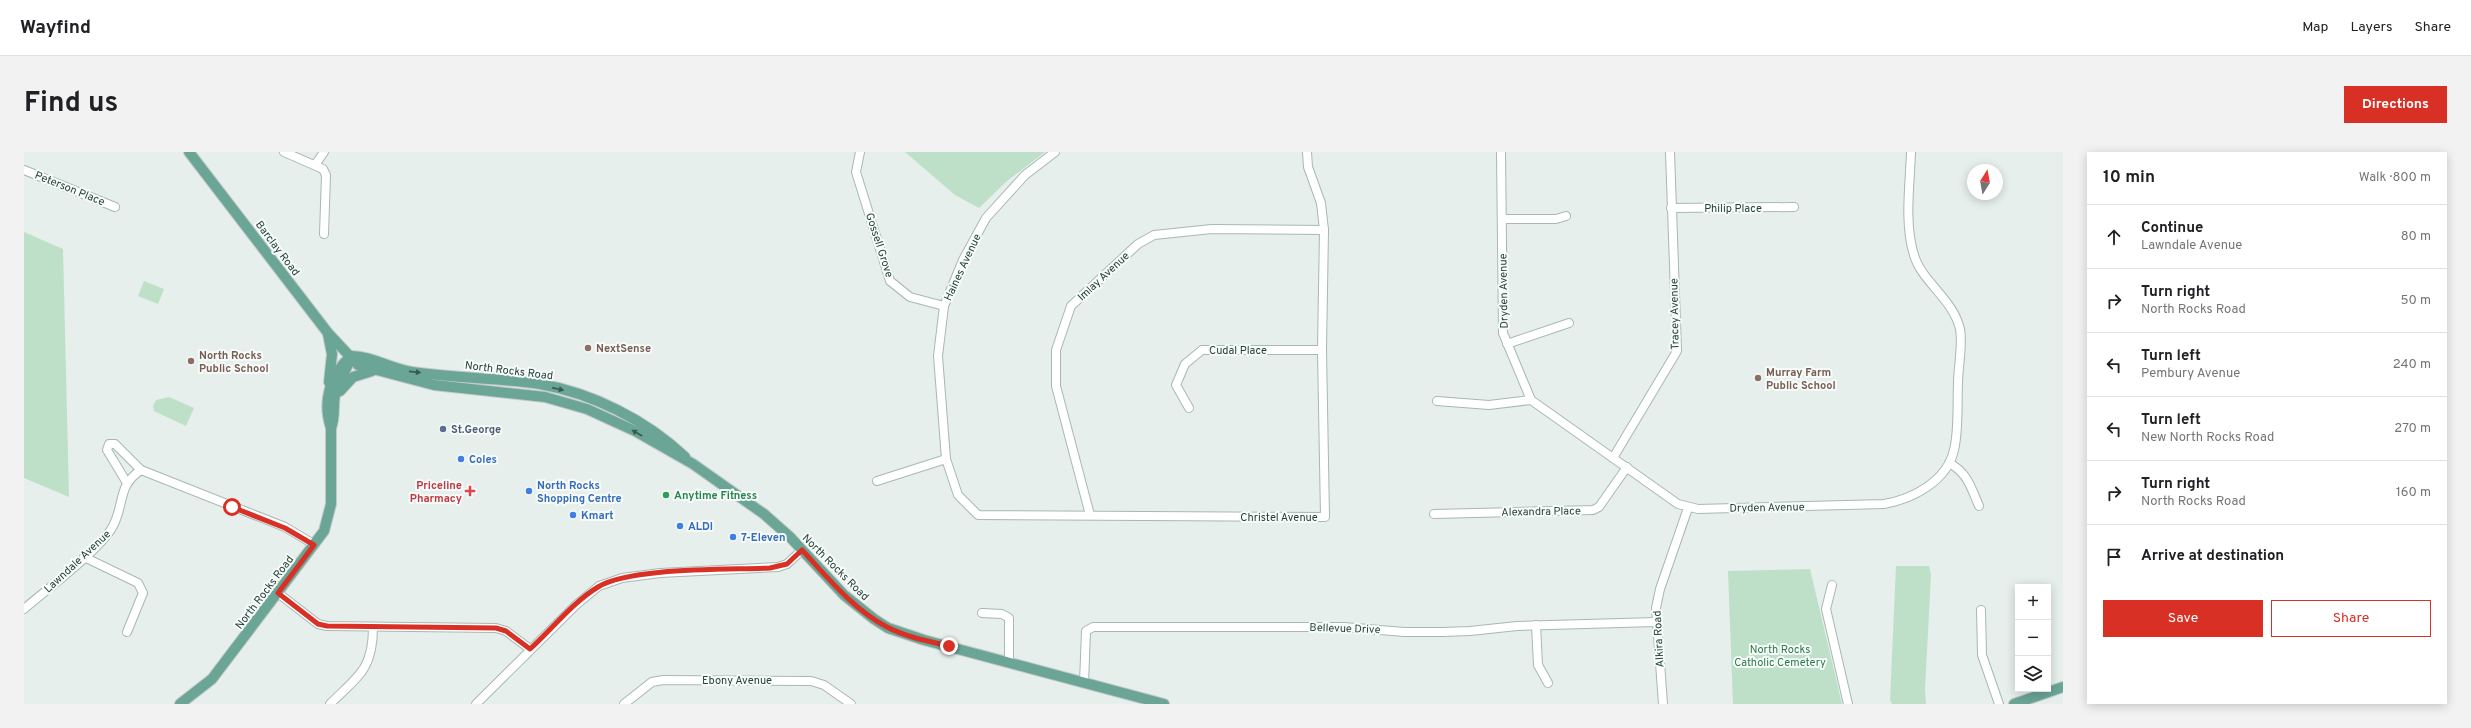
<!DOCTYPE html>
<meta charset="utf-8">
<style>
:root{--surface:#fff;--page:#f2f2f2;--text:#202124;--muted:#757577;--line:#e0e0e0;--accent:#d93025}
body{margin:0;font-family:Overpass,sans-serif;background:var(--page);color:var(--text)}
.controls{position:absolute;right:12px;bottom:12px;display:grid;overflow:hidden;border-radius:0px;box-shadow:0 2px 10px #0003}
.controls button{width:36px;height:36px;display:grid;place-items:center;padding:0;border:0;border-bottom:1px solid var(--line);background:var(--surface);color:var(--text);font:20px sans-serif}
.compass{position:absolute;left:1943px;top:12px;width:36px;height:36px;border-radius:50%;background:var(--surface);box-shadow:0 2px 10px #0003;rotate:11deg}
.stop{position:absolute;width:12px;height:12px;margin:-9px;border:3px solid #d93025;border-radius:50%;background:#fff}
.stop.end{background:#d93025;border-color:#fff;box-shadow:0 1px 4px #0008}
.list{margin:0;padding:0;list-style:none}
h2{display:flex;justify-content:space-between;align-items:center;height:52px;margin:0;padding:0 16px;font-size:17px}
h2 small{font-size:13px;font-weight:400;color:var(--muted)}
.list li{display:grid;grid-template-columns:26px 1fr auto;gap:12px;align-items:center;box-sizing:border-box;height:64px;padding:0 16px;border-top:1px solid var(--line)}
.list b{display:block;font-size:15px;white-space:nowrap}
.list p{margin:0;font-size:13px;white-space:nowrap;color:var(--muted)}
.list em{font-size:13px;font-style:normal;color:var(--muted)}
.actions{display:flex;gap:8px;padding:12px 16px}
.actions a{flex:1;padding:9px 0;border:1px solid var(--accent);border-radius:0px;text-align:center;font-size:14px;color:var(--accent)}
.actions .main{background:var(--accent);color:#fff}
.icon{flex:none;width:22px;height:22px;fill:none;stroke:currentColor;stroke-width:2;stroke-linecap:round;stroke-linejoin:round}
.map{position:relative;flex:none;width:2039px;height:552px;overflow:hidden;border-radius:0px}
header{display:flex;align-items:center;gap:24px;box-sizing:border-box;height:56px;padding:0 20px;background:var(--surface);border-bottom:1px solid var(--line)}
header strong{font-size:19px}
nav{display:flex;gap:22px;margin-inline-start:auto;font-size:14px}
.intro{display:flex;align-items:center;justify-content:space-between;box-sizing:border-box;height:96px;padding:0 24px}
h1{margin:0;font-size:28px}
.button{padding:10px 18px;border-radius:0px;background:var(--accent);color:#fff;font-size:14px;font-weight:700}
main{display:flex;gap:24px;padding:0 24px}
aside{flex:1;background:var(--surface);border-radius:0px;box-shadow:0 2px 10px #0003}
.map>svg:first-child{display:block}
</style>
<header>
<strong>Wayfind</strong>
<nav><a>Map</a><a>Layers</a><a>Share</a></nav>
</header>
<div class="intro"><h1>Find us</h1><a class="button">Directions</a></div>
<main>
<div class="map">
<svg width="2039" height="552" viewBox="0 0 2039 552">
<rect width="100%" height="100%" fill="#e6efeb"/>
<!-- green -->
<g fill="#bfe0c8">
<polygon points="881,0 1021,0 983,29 955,56 931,43"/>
<polygon points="0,80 39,97 45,345 0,326"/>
<polygon points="120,129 140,137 134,152 114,144"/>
<polygon points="145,245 170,256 162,274 130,259 129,254 132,248"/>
<polygon points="1872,414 1905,414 1907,423 1901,538 1902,552 1868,552 1866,548"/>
<polygon points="1786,417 1818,552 1709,552 1704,419"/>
</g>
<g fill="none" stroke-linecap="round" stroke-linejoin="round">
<defs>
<g id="minor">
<polyline points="260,0 299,17 302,23 300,82"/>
<polyline points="836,0 832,20 866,129 886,145 920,154"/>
<polyline points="1031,0 1001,23 962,66 939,108 920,154 914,204 922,307 934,343 954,363 1301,365 1298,198 1300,78 1297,51 1284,15 1283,0"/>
<path d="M 1477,0 L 1479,181 L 1507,248 L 1654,352 L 1674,357 L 1860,352 C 1889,347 1923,329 1930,298 C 1935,277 1933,253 1934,231 C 1934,215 1939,193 1936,177 C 1929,147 1898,130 1890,103 C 1880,71 1886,33 1887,0"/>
<polyline points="291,13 300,0"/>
<polyline points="0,18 91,55"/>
<polyline points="1647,56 1770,55"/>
<polyline points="1478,67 1532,67 1542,64"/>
<polyline points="1483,192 1545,171"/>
<polyline points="1413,249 1465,253 1507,248"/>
<polyline points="1165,256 1152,233 1161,212 1178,198 1298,198"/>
<polyline points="1589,306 1653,199 1646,0"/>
<path d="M 1925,311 C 1944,321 1947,336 1955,354"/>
<polyline points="853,329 922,307"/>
<polyline points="103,331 83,298 85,292 91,292 117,318"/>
<polyline points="1410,362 1569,358 1575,355 1603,315"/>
<polyline points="1066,363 1032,234 1032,198 1047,154 1114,92 1130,83 1188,77 1300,78"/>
<polyline points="60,405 114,431 119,441 103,480"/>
<polyline points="1808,433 1802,457 1824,552"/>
<polyline points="254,441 294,472 303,474 472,476 482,479 506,497"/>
<path d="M 0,457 C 22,438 77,397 89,374 C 101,351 93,334 117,318 L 261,375 L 291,393"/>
<polyline points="1957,458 1958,503 1975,552"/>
<polyline points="958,461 978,462 985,466 985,510"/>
<polyline points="1512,473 1514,513 1524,531"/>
<polyline points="1060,531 1062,479 1069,475 1320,475 1380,480 1419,480 1446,479 1493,474 1632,470"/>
<path d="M 306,552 C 334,524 349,518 349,475"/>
<polyline points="452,552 552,453 575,434 598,426 636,421 754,415 763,412 778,398"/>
<polyline points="600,552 628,530 639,528 787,529 800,533 827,552"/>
<polyline points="1639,552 1632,456 1636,437 1664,356"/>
</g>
<g id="major">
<polyline points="165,0 304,181 334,213 410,233 521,245 563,257 611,279 669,312 740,362 766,385 820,443 850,467 864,476 900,488 1140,552"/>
<polyline points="304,182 308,202 305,230"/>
<polyline points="316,239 329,225 348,219"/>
<path d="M 307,276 C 312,264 308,251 312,239 C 316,226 324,216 327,204"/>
<path d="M 156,552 L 188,527 L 300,379 L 307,352 L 307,276 C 298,249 306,223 327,204 C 348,204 367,217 388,220 C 430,226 473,226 516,232 C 568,241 622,268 661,305"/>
<polyline points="1990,552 2039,535"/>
</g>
</defs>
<!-- minor casing -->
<use href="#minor" stroke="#a8b8b2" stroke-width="10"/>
<!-- major casing -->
<use href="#major" stroke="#c2cac8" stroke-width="12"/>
<!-- minor -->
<use href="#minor" stroke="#fff" stroke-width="8"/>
<!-- major -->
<use href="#major" stroke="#6aa596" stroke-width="10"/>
</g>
<!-- one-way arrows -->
<defs><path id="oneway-solid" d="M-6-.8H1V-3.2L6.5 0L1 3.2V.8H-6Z"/></defs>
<g fill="#365b51">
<use href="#oneway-solid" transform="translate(391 220) rotate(6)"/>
<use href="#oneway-solid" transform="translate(534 237) rotate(13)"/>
<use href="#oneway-solid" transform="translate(613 281) rotate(-150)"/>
</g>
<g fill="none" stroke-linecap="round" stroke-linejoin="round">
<!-- route -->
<path stroke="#d93025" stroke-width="5" d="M 208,355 L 261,376 L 290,393 L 254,441 L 294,472 L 303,474 L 472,476 L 482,479 L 506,497 C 528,477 549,450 574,435 C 606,415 706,418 746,416 L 763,412 L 778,398 C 804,426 829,457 863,475 C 882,485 904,489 925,494"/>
</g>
<!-- markers -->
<g fill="#8d6e63" stroke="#f7fbf9" stroke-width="1.5">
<circle cx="564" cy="196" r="4"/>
<circle cx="167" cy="209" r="4"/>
<circle cx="1734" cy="226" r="4"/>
</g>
<circle fill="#5c6f8a" stroke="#f7fbf9" stroke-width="1.5" cx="419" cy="277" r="4"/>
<g fill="#3f7fe0" stroke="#f7fbf9" stroke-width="1.5">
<circle cx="437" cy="307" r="4"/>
<circle cx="505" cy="339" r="4"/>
<circle cx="549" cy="363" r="4"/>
<circle cx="656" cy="374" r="4"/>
<circle cx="709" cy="385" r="4"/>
</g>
<path fill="#e0444e" stroke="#f7fbf9" stroke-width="1.5" d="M444 333h4v4h4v4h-4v4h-4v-4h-4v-4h4z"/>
<circle fill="#2e9e5b" stroke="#f7fbf9" stroke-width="1.5" cx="642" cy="343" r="4"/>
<g text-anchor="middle" stroke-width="4" stroke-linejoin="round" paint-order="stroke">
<!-- street labels -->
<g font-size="11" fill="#24423a" stroke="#f7fbf9">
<text transform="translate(46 36) rotate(22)" y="4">Peterson Place</text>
<text x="1709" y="60">Philip Place</text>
<text transform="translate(856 93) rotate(72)" y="4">Gossell Grove</text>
<text transform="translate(254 96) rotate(53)" y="4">Barclay Road</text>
<text transform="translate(938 115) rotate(-65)" y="4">Haines Avenue</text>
<text transform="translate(1079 124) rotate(-43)" y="4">Imlay Avenue</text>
<text transform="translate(1479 139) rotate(-91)" y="4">Dryden Avenue</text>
<text transform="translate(1650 162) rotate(-91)" y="4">Tracey Avenue</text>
<text x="1214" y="202">Cudal Place</text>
<text transform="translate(485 218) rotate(7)" y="4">North Rocks Road</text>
<text transform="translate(1743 355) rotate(-1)" y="4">Dryden Avenue</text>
<text transform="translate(1517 359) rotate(-1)" y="4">Alexandra Place</text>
<text x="1255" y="369">Christel Avenue</text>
<text transform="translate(53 409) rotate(-43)" y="4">Lawndale Avenue</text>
<text transform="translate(812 415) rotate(45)" y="4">North Rocks Road</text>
<text transform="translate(240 440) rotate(-53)" y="4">North Rocks Road</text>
<text transform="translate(1321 476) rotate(2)" y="4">Bellevue Drive</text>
<text transform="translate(1634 487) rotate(-93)" y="4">Alkira Road</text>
<text x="713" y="532">Ebony Avenue</text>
</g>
<!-- education labels -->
<g font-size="11" font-weight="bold" fill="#785e54" stroke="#f7fbf9" text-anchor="start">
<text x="572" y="200">NextSense</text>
<text x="175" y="207">North Rocks<tspan x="175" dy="13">Public School</tspan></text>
<text x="1742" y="224">Murray Farm<tspan x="1742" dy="13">Public School</tspan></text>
</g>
<!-- service labels -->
<g font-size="11" font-weight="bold" fill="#4e5e75" stroke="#f7fbf9" text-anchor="start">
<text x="427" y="281">St.George</text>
</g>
<!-- shop labels -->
<g font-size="11" font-weight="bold" fill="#366cbe" stroke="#f7fbf9" text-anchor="start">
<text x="445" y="311">Coles</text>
<text x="513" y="337">North Rocks<tspan x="513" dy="13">Shopping Centre</tspan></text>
<text x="557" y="367">Kmart</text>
<text x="664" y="378">ALDI</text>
<text x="717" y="389">7-Eleven</text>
</g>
<!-- health labels -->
<g font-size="11" font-weight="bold" fill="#be3a42" stroke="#f7fbf9" text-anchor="end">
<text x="438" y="337">Priceline<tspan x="438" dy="13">Pharmacy</tspan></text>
</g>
<!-- leisure labels -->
<g font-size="11" font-weight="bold" fill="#27864d" stroke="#f7fbf9" text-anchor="start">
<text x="650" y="347">Anytime Fitness</text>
</g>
<!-- park labels -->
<g font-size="11" fill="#2d7a4b" stroke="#f7fbf9">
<text x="1756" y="501">North Rocks<tspan x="1756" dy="13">Catholic Cemetery</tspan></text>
</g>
</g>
</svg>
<div class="controls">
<button>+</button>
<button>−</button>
<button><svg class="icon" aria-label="layers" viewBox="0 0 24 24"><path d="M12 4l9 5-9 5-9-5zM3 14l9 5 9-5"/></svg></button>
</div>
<svg class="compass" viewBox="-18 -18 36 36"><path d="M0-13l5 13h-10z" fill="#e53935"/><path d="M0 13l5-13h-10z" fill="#757577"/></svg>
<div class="stop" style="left:208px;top:355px"></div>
<div class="stop end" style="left:925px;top:494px"></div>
</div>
<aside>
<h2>10 min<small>Walk · 800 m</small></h2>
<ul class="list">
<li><svg class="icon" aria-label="ahead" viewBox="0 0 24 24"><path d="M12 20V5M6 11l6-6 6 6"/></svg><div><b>Continue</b><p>Lawndale Avenue</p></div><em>80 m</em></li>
<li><svg class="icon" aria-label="right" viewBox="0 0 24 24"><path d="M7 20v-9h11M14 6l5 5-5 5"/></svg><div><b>Turn right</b><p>North Rocks Road</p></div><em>50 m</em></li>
<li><svg class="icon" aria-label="left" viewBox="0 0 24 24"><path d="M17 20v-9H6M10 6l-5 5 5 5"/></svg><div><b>Turn left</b><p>Pembury Avenue</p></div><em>240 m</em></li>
<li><svg class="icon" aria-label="left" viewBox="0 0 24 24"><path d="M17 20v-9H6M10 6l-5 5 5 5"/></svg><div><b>Turn left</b><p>New North Rocks Road</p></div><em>270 m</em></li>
<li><svg class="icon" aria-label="right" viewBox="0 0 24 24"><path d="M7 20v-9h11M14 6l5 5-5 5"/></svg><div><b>Turn right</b><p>North Rocks Road</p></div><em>160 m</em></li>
<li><svg class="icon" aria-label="arrive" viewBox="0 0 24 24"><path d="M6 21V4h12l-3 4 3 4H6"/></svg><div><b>Arrive at destination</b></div></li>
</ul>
<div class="actions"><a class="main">Save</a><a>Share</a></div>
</aside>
</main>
